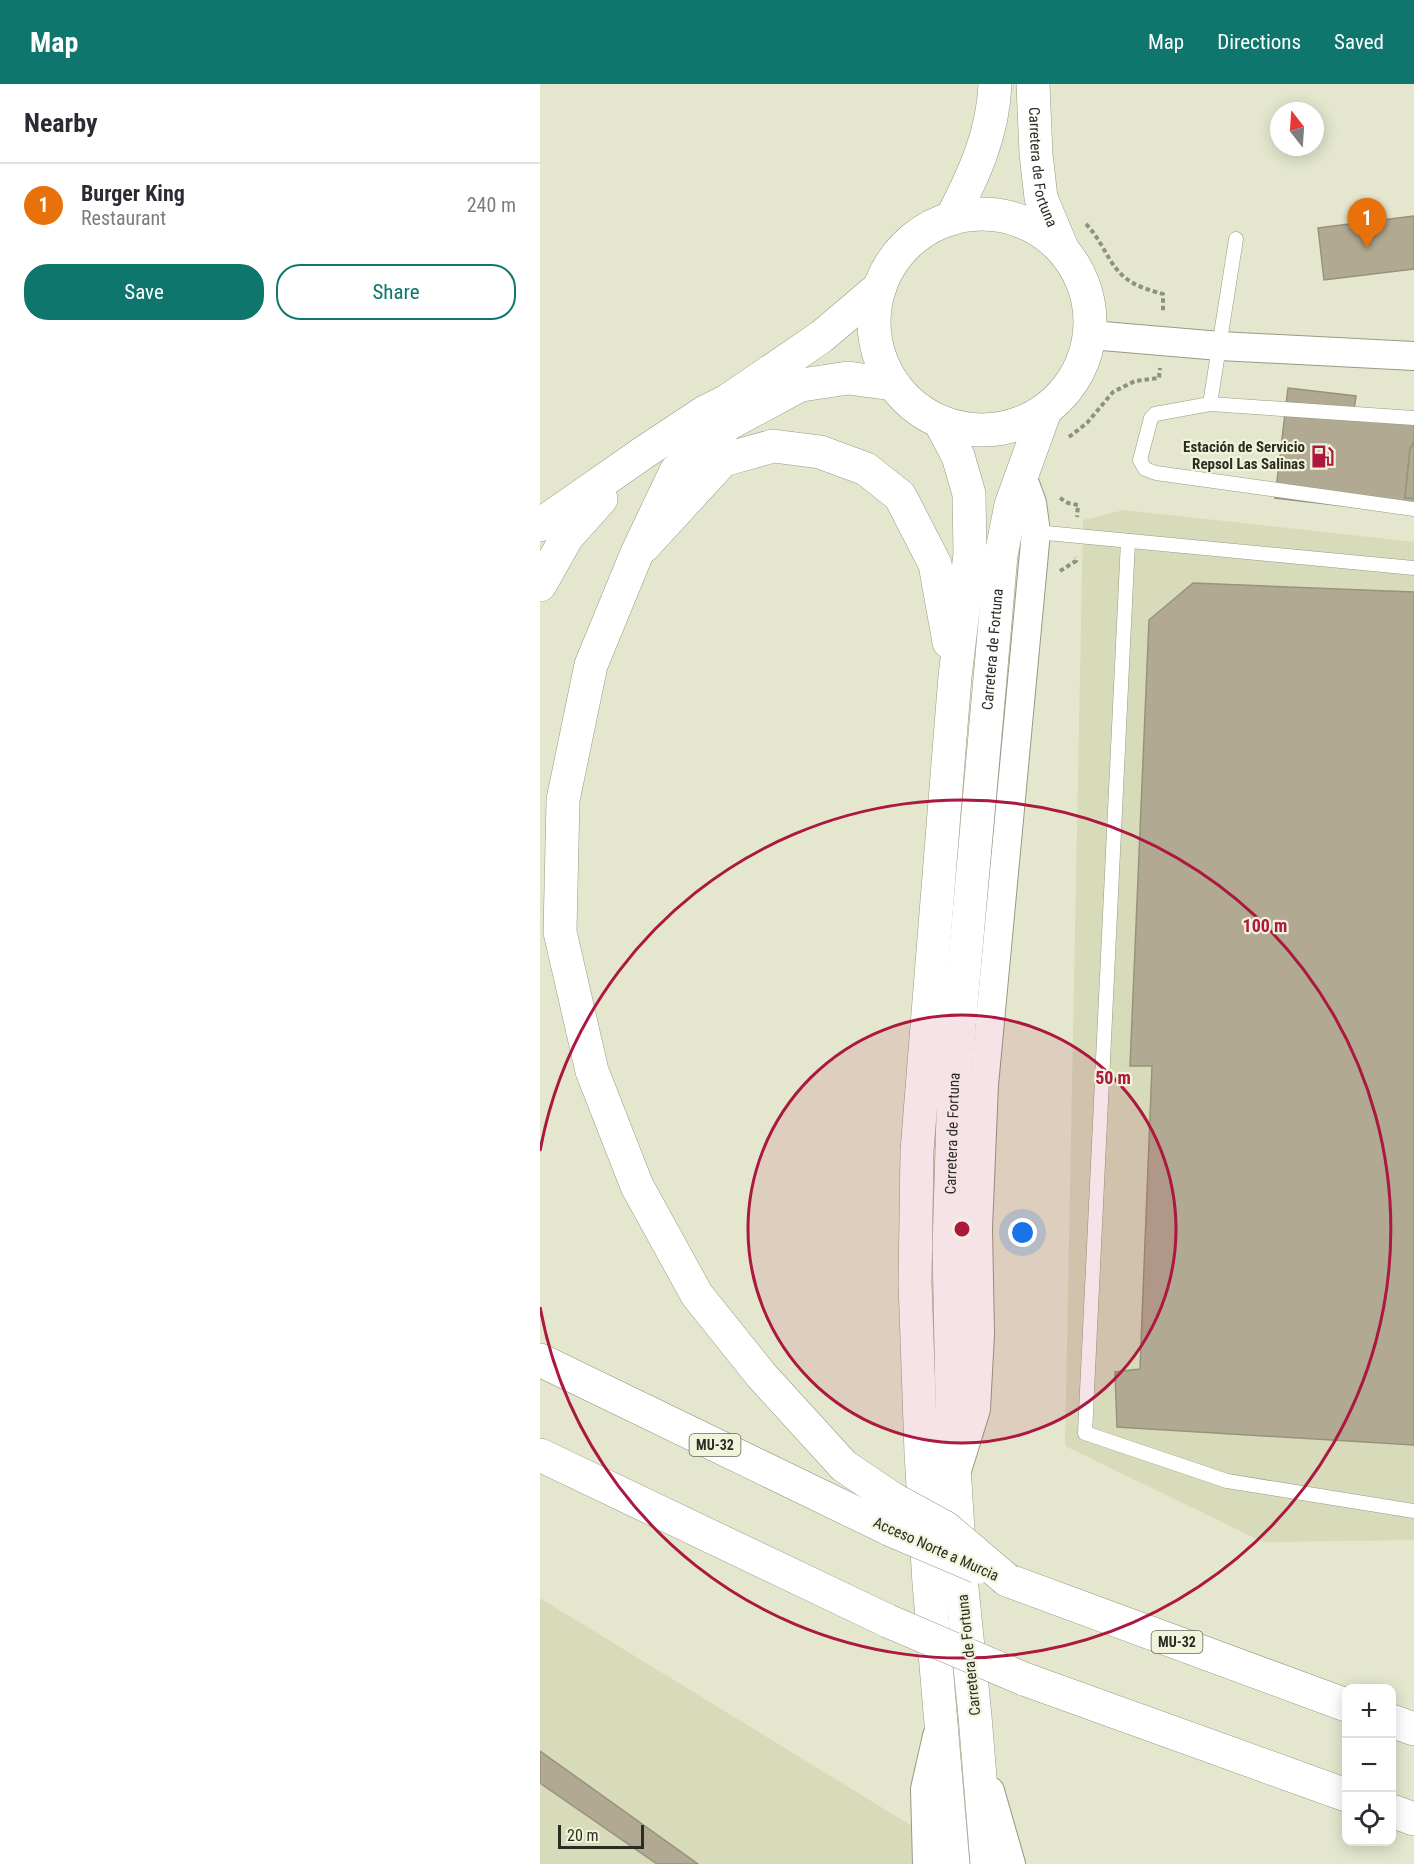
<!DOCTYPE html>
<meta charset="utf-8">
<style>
:root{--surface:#fff;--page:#f2f2f3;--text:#2b2b33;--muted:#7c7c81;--line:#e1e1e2;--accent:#0f766e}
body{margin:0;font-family:"Roboto Condensed",sans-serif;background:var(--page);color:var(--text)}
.controls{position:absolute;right:18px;bottom:18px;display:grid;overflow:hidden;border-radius:12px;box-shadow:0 3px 15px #0003}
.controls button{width:54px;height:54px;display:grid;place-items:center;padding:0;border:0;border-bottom:2px solid var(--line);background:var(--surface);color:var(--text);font:30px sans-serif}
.compass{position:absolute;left:730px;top:18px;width:54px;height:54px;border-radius:50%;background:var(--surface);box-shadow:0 3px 15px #0003;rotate:343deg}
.scale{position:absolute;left:18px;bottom:15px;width:86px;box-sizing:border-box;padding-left:6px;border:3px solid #2b2c22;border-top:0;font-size:16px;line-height:21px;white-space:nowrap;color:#2b2c22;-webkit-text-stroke:4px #f1f4db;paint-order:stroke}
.you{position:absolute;left:483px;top:1149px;width:21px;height:21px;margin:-15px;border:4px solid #fff;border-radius:50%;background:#1a73e8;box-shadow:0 0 0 9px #1a73e833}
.badge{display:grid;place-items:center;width:39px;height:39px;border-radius:50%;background:var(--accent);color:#fff;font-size:20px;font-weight:700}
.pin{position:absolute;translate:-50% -50px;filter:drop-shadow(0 2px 3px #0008)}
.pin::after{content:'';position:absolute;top:32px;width:21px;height:18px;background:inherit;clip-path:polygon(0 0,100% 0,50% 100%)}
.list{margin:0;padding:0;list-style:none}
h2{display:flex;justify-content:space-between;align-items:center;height:78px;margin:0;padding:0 24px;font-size:26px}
h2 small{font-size:20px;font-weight:400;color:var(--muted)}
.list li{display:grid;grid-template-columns:39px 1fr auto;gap:18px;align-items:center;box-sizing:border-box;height:84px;padding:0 24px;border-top:2px solid var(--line)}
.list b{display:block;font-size:22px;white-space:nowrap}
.list p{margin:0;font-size:20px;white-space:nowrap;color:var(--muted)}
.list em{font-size:20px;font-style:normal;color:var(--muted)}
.actions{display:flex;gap:12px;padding:18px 24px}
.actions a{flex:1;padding:14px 0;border:2px solid var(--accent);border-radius:24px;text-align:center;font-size:21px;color:var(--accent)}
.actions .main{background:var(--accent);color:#fff}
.icon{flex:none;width:33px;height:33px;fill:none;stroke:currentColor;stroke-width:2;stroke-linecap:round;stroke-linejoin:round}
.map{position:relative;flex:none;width:874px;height:1780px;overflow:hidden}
header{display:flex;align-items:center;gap:36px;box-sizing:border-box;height:84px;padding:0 30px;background:var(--accent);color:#fff}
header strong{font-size:28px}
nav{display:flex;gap:33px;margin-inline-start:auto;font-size:21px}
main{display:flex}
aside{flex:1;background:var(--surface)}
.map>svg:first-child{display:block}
</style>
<header>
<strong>Map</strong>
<nav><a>Map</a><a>Directions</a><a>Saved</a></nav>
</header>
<main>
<aside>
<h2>Nearby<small></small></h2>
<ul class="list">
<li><span class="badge" style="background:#e8710a">1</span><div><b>Burger King</b><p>Restaurant</p></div><em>240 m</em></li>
</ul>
<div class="actions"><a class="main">Save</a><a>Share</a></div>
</aside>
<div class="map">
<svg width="874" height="1780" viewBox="0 0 874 1780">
<rect width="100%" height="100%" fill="#e4e7ce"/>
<!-- built -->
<g fill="#d7dbba">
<polygon points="584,426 874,458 874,1456 723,1458 525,1362 543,436"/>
<polygon points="0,1514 372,1742 380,1780 0,1780"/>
</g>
<!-- building -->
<g fill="#b1a992" stroke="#99927b" stroke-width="1.5">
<polygon points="874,132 874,185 784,196 778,144"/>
<polygon points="748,304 816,312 813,333 874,340 874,358 870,365 865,414 874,414 874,425 866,429 735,414"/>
<polygon points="874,358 874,414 865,414 870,365"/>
<polygon points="653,499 874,508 874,1361 577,1343 575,1288 600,1285 612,982 590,982 609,536"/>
<polygon points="0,1667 158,1780 117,1780 0,1699"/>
</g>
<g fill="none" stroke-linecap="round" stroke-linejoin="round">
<defs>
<g id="lane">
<polyline points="670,320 696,155"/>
<polyline points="874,334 670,320 615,330 611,334 600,376 605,385 616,389 874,425"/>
<polyline points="496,448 874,484"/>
<polyline points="588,457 545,1349 687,1397 874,1427"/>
</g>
<g id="street">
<polyline points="551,251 680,262 874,272"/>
<polyline points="418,1383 436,1325 440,1250 438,1144 444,1001 496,448 492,419 481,389"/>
<polyline points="450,1707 471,1780"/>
<polyline points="387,1780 385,1705 397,1652"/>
</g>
<g id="secondary">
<path id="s1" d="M 493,0 L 496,70 L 501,114 L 522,164"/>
<circle cx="442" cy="238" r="108"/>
<path d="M 411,135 C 434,91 453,50 455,0"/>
<polyline points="400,338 418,372 429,410 430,470 415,592 377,1067 375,1198 381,1369 389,1499 413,1780"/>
<polyline points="104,462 183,376 233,362 280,368 326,385 360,412 395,480 409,558"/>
<path id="s2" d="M 447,1780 L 435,1632 L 421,1495 L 413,1367 L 409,1163 L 414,999 L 461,471 L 471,421 L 505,327"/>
</g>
<g id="highway">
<polyline points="262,300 188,340 136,387 97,469 51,581 23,716 20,848 52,987 97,1102 157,1211 221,1291 304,1382 353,1415"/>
<polyline points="242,304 308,294 353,300"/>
<polyline points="0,441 103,369 165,328 187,317 281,253 340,203"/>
<polyline points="0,501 27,453 61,415"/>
<polyline points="0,1276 349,1445"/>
<polyline points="0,1371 348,1537"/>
<polyline points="467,1496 806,1621"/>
<polyline points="484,1595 806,1711"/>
<polyline points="852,1637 874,1645"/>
<polyline points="852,1727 874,1735"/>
</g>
</defs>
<!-- lane casing -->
<use href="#lane" stroke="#989a83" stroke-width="15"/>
<!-- street casing -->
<use href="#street" stroke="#989a83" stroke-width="30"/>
<!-- secondary casing -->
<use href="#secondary" stroke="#989a83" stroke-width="34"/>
<!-- highway casing -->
<use href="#highway" stroke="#989a83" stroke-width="34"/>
<!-- path -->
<g stroke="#8f917f" stroke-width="4" stroke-dasharray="4.5 3" stroke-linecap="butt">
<path d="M 546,140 C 561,155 567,176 581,190 C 593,202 609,206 623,210 L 623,229"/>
<polyline points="529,353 547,339 573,308 595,297 619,294 620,284"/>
<polyline points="520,414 528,419 538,421 537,433"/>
<polyline points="520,487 536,477 536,473"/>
</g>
<!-- lane -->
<use href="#lane" stroke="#fff" stroke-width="14"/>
<!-- street -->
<use href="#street" stroke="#fff" stroke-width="28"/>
<!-- secondary -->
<use href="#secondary" stroke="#fff" stroke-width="33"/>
<!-- highway -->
<use href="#highway" stroke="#fff" stroke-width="33"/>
<defs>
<g id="highway-bridge">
<polyline points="353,1415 406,1444 467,1496"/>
<polyline points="349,1445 438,1483"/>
<polyline points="348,1537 484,1595"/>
</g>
</defs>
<!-- highway-bridge casing -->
<use href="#highway-bridge" stroke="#989a83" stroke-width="34" stroke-linecap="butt"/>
<!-- highway-bridge -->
<use href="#highway-bridge" stroke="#fff" stroke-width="33"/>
</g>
<!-- distance rings -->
<circle cx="422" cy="1145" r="214" fill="#ac183f" fill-opacity=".12"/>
<g fill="none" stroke="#ac183f" stroke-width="3">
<circle cx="422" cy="1145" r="214"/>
<path d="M0 1067A429 429 0 1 1 0 1223"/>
</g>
<!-- icons -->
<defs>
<symbol id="fuel-bare" viewBox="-9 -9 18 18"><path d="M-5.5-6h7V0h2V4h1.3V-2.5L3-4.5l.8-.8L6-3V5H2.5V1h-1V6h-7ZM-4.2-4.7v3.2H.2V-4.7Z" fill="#ac183f" stroke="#f1f4db" stroke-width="2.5" paint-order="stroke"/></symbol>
</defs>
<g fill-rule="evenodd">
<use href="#fuel-bare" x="766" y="356" width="33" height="33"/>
</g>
<g text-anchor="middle" stroke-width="4.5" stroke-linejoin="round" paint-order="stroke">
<!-- shield labels -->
<g fill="#f1f4db" stroke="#66685a" stroke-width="1.5">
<rect x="149.5" y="1350" width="51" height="22" rx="4.5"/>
<rect x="611.5" y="1547" width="51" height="22" rx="4.5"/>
</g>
<g font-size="14" font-weight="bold" fill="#2b2c22">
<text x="175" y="1366">MU-32</text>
<text x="637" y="1563">MU-32</text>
</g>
<!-- street labels -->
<g font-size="15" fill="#2b2c22" stroke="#f1f4db">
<text dy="5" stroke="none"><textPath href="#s1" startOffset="84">Carretera de Fortuna</textPath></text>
<text dy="5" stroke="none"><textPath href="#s2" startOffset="1218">Carretera de Fortuna</textPath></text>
<text dy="5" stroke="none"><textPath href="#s2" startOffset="732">Carretera de Fortuna</textPath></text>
<text transform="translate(396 1465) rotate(24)" y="5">Acceso Norte a Murcia</text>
<text transform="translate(429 1571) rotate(-96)" y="5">Carretera de Fortuna</text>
</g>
<!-- poi labels -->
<g font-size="15" font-weight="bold" fill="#2b2c22" stroke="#f1f4db" text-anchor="end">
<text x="765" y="368">Estación de Servicio<tspan x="765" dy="17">Repsol Las Salinas</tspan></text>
</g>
</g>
<circle cx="422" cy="1145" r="9" fill="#ac183f" stroke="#f1f4db" stroke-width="3"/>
<g font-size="18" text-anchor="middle" font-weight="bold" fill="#ac183f" stroke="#f1f4db" stroke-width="4.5" stroke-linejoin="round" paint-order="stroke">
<text x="725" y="848">100 m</text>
<text x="573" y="1000">50 m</text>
</g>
</svg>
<div class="controls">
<button>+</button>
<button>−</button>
<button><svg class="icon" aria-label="locate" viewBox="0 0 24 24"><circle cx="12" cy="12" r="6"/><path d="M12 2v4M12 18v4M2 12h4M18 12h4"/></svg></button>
</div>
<svg class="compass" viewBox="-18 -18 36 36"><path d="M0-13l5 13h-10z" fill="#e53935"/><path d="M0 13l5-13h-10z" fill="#7c7c81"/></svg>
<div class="scale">20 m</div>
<div class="you"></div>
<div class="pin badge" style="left:827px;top:164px;background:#e8710a">1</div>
</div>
</main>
